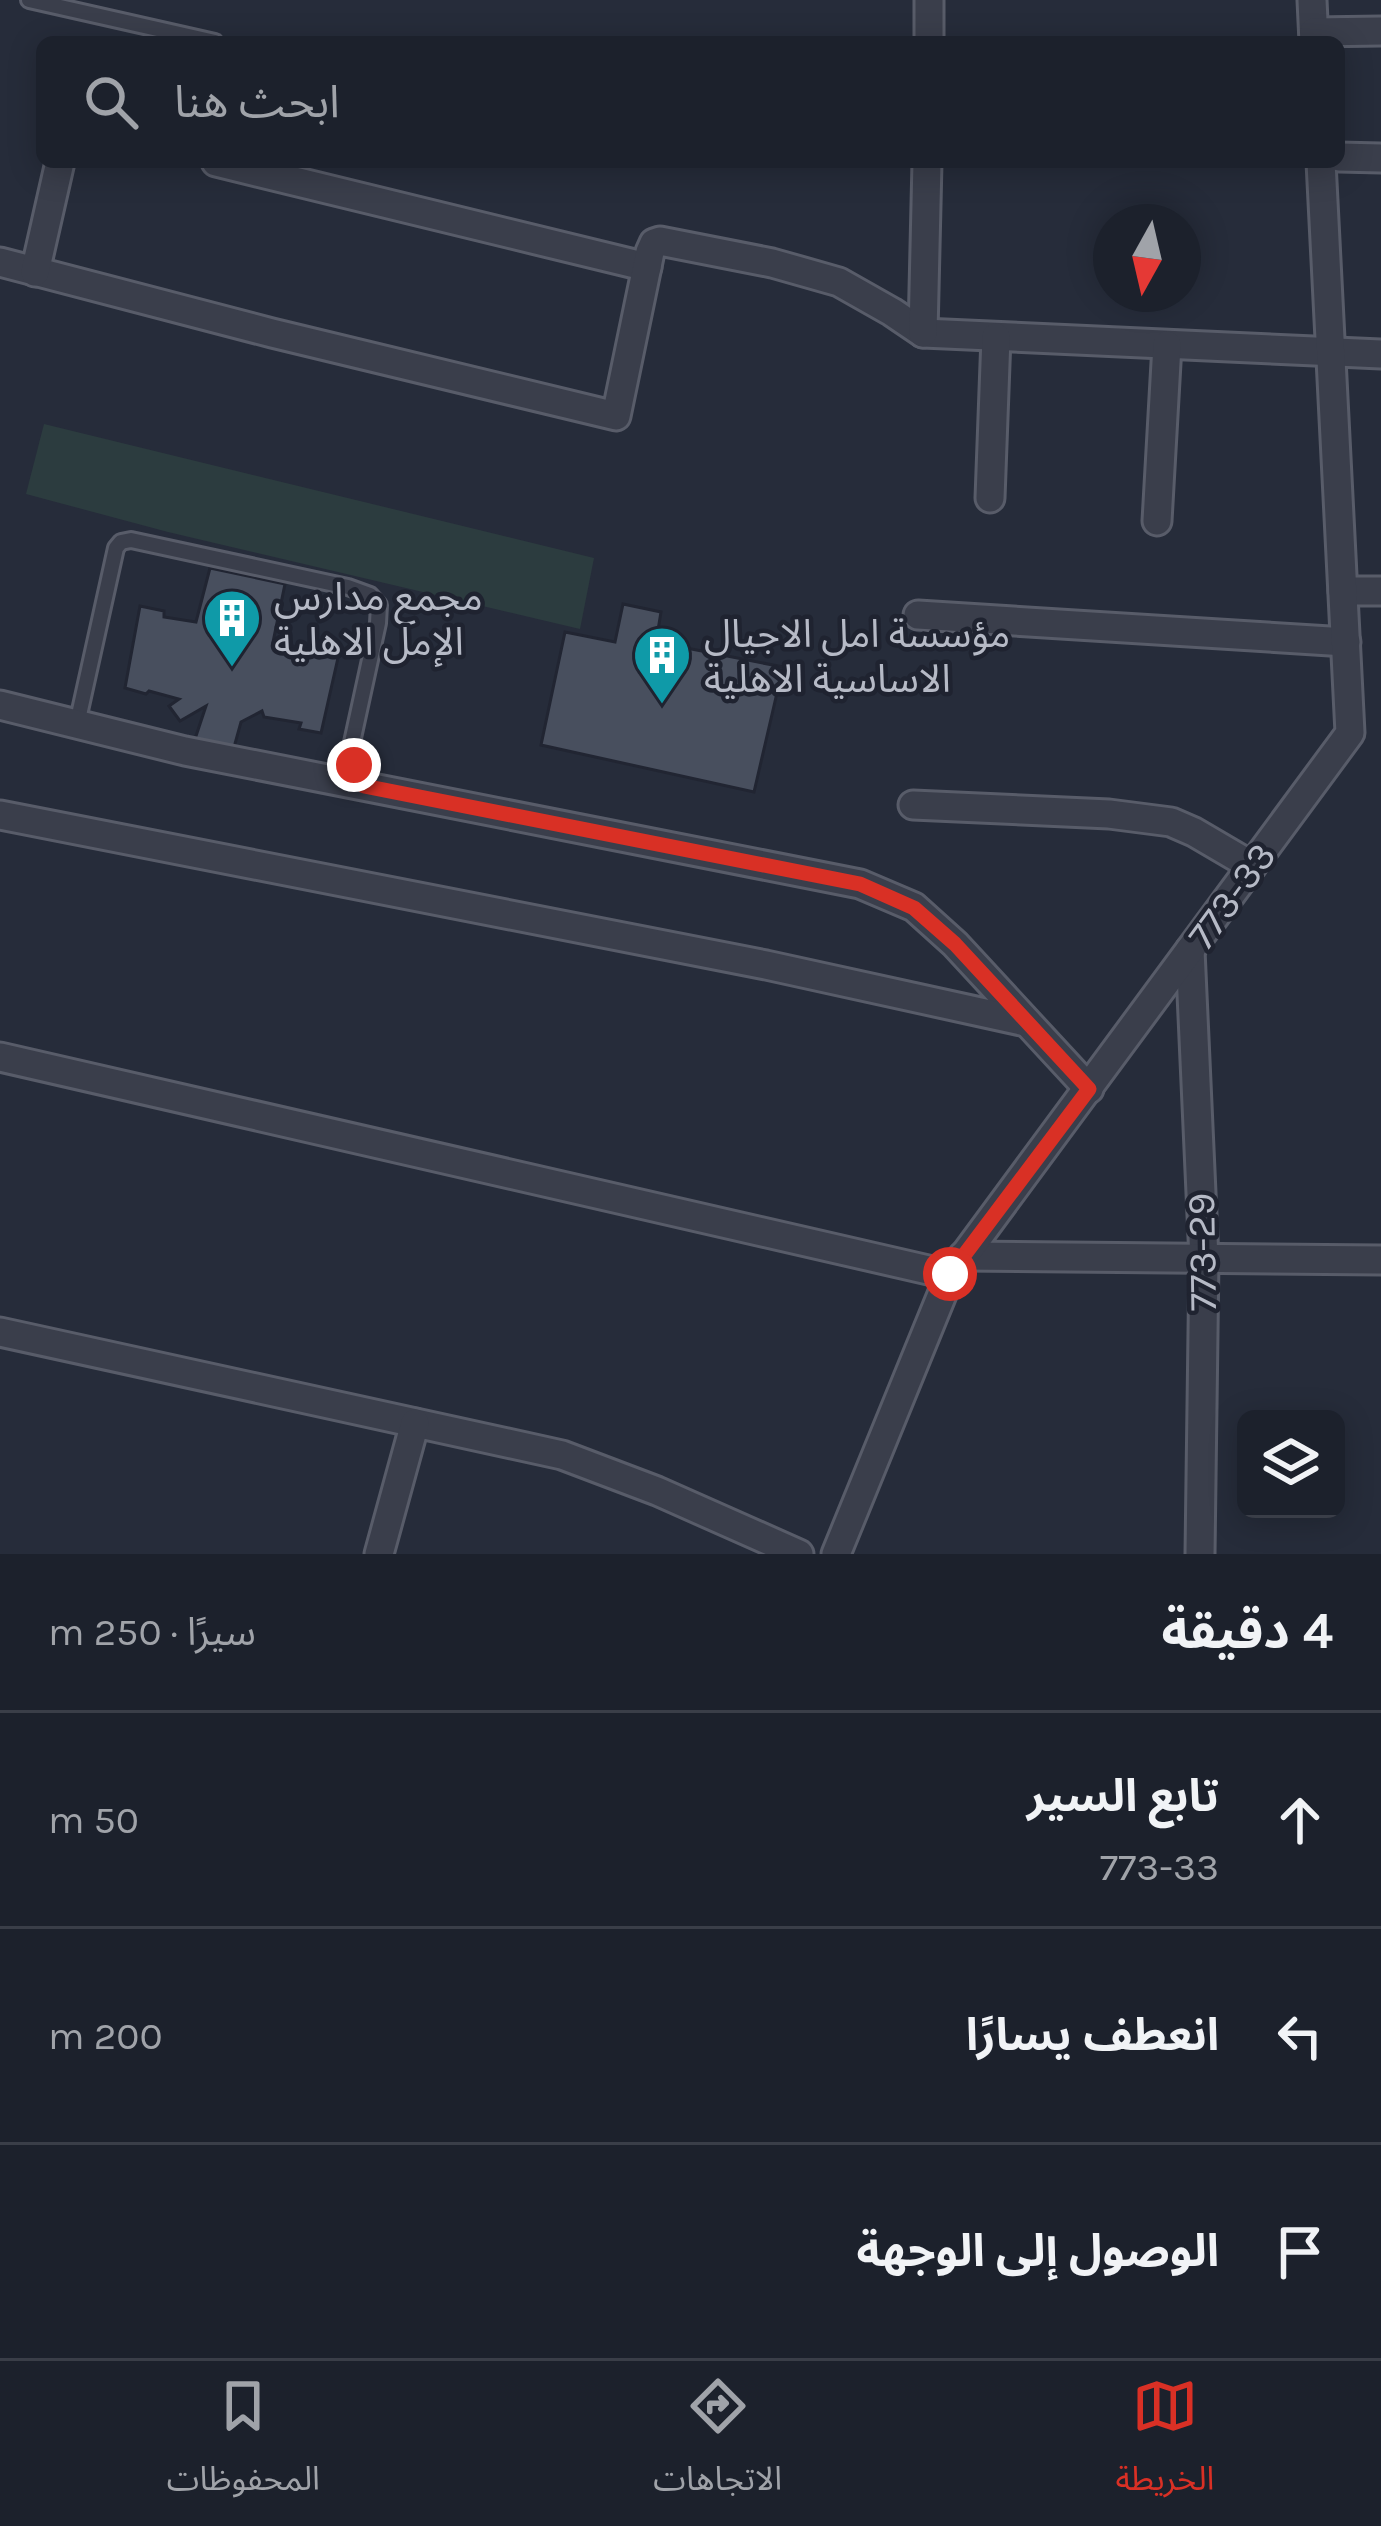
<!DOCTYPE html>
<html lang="ar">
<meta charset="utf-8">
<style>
:root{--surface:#1c212c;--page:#292e38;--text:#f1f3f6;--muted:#a0a3a9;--line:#3a3e48;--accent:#d93025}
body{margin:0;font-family:Karla,"Noto Sans Arabic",sans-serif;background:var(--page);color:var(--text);direction:rtl}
.controls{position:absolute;right:36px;bottom:36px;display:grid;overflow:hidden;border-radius:18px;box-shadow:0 6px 30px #0003}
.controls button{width:108px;height:108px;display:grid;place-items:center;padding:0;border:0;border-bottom:3px solid var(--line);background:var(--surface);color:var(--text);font:60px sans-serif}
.compass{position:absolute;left:1093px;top:204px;width:108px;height:108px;border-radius:50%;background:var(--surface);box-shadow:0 6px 30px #0003;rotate:188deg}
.stop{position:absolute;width:36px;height:36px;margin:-27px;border:9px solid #d93025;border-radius:50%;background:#fff}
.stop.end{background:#d93025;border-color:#fff;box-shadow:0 3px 12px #0008}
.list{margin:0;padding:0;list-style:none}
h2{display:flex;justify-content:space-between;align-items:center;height:156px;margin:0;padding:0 48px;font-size:51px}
h2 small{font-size:39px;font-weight:400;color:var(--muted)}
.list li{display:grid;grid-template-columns:78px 1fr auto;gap:36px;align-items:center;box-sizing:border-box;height:216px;padding:0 48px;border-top:3px solid var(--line)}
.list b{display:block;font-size:45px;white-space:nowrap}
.list p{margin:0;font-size:39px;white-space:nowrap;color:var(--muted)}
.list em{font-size:39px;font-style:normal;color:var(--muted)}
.icon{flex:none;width:66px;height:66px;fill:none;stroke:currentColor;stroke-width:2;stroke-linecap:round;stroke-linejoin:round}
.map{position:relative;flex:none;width:1381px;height:1554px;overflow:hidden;direction:ltr}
.search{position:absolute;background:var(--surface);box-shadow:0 6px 30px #0003;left:36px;right:36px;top:36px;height:132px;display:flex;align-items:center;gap:30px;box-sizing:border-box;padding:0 42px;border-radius:18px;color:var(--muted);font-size:45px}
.sheet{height:804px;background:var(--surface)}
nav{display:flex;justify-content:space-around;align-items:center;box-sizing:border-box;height:168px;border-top:3px solid var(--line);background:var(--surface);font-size:33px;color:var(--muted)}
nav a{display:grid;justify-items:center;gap:6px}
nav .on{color:var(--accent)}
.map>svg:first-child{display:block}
</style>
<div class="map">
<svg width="1381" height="1554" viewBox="0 0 1381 1554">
<rect width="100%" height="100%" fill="#262c3a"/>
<!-- green -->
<polygon fill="#2c3c3f" points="44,424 594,558 580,629 168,532 26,494"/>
<!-- building -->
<g fill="#484f5e" stroke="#212532" stroke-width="3">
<polygon points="210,568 285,584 273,642 308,649 309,643 340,649 321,733 299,729 301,723 264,717 262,711 241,722 233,751 194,742 206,706 180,721 169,706 179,699 149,691 146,694 125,688 140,606 164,611 164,617 196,622"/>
<polygon points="623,604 661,612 656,642 783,667 754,792 541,745 565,632 615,642"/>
</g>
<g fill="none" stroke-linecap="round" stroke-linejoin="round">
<defs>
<g id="lane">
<polyline points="29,0 215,42"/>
<polyline points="77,724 116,548 121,542 131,540 348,587 370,595 379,605 378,623 351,747 354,765 364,786"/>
</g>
<g id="street">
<polyline points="1312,0 1314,42"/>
<polyline points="1314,32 1381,31"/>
<polyline points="929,42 929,0"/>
<polyline points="1339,157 1381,158"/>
<polyline points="216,162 647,267"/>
<polyline points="0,262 272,333 616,416 650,252 654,243 660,241 772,263 839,282 892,312 923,333 1381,354"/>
<polyline points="35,272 60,162"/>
<polyline points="923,333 927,162"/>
<polyline points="990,498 996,337"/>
<polyline points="1157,521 1167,345"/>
<polyline points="1343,591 1381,591"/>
<polyline points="918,615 1346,642"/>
<polyline points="0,705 185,751 860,884 914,907 955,944 1089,1089"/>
<polyline points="913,805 1109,814 1171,822 1194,832 1252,866"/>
<polyline points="0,815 766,965 1026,1022"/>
<polyline points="1190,950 1204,1259 1200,1554"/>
<polyline points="0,1057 950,1275"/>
<polyline points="963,1256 1381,1260"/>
<polyline points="0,1332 562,1455 657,1491 799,1554"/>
<polyline points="379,1554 415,1423"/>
<polyline points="836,1554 950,1275 1350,733 1321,162"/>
</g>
</defs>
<!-- lane casing -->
<use href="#lane" stroke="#585c69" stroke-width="20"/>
<!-- street casing -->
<use href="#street" stroke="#585c69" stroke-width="33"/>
<!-- lane -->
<use href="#lane" stroke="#3a3e4b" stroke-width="14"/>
<!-- street -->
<use href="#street" stroke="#3a3e4b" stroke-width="27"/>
</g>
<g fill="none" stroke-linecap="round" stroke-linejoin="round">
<!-- route -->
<polyline stroke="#d93025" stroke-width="15" points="354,765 364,786 860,884 914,908 955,944 1089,1089 950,1274"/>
</g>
<!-- icons -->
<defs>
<symbol id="building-pin" viewBox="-11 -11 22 30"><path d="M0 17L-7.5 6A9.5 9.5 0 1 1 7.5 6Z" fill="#0f9aa8" stroke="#1f2330"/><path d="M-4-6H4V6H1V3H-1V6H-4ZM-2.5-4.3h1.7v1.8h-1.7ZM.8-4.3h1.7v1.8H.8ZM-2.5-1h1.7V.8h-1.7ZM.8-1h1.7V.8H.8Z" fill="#fff"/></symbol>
</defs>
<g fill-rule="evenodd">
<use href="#building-pin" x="199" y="585" width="66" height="90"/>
<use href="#building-pin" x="629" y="622" width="66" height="90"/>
</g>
<g text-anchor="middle" stroke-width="9" stroke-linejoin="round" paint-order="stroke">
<!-- poi labels -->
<g font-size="39" fill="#b6bac6" stroke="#1f2330" text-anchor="start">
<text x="274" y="610">مجمع مدارس<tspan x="274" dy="45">الإمل الاهلية</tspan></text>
<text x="704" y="647">مؤسسة امل الاجيال<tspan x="704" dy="45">الاساسية الاهلية</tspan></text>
</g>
<!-- street labels -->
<g font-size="39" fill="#b6bac6" stroke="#1f2330">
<text transform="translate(1231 895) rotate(-54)" y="14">773-33</text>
<text transform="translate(1201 1252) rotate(-91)" y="14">773-29</text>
</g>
</g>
</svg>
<div class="controls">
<button><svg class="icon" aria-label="layers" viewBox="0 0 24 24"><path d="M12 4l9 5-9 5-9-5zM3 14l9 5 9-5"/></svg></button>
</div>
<svg class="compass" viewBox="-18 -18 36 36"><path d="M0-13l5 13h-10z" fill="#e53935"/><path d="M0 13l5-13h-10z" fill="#a0a3a9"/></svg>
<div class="stop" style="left:950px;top:1274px"></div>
<div class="stop end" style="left:354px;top:765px"></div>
<div class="search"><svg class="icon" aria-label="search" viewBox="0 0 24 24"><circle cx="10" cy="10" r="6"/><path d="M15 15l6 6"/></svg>ابحث هنا</div>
</div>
<section class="sheet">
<h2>4 دقيقة<small>سيرًا · 250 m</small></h2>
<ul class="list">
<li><svg class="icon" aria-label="ahead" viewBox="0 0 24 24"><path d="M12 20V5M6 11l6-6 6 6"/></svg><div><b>تابع السير</b><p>773-33</p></div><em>50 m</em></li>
<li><svg class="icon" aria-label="left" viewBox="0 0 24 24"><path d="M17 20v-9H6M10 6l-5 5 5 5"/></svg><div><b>انعطف يسارًا</b></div><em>200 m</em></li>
<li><svg class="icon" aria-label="arrive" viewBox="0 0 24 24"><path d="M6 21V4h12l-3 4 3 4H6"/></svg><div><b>الوصول إلى الوجهة</b></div></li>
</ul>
</section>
<nav>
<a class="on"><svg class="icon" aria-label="map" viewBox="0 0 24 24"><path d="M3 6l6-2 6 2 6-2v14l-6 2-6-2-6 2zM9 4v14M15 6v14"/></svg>الخريطة</a>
<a><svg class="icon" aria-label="directions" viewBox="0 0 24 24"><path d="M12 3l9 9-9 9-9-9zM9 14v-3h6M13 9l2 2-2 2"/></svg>الاتجاهات</a>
<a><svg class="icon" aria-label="saved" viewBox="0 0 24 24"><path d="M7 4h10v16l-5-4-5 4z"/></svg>المحفوظات</a>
</nav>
